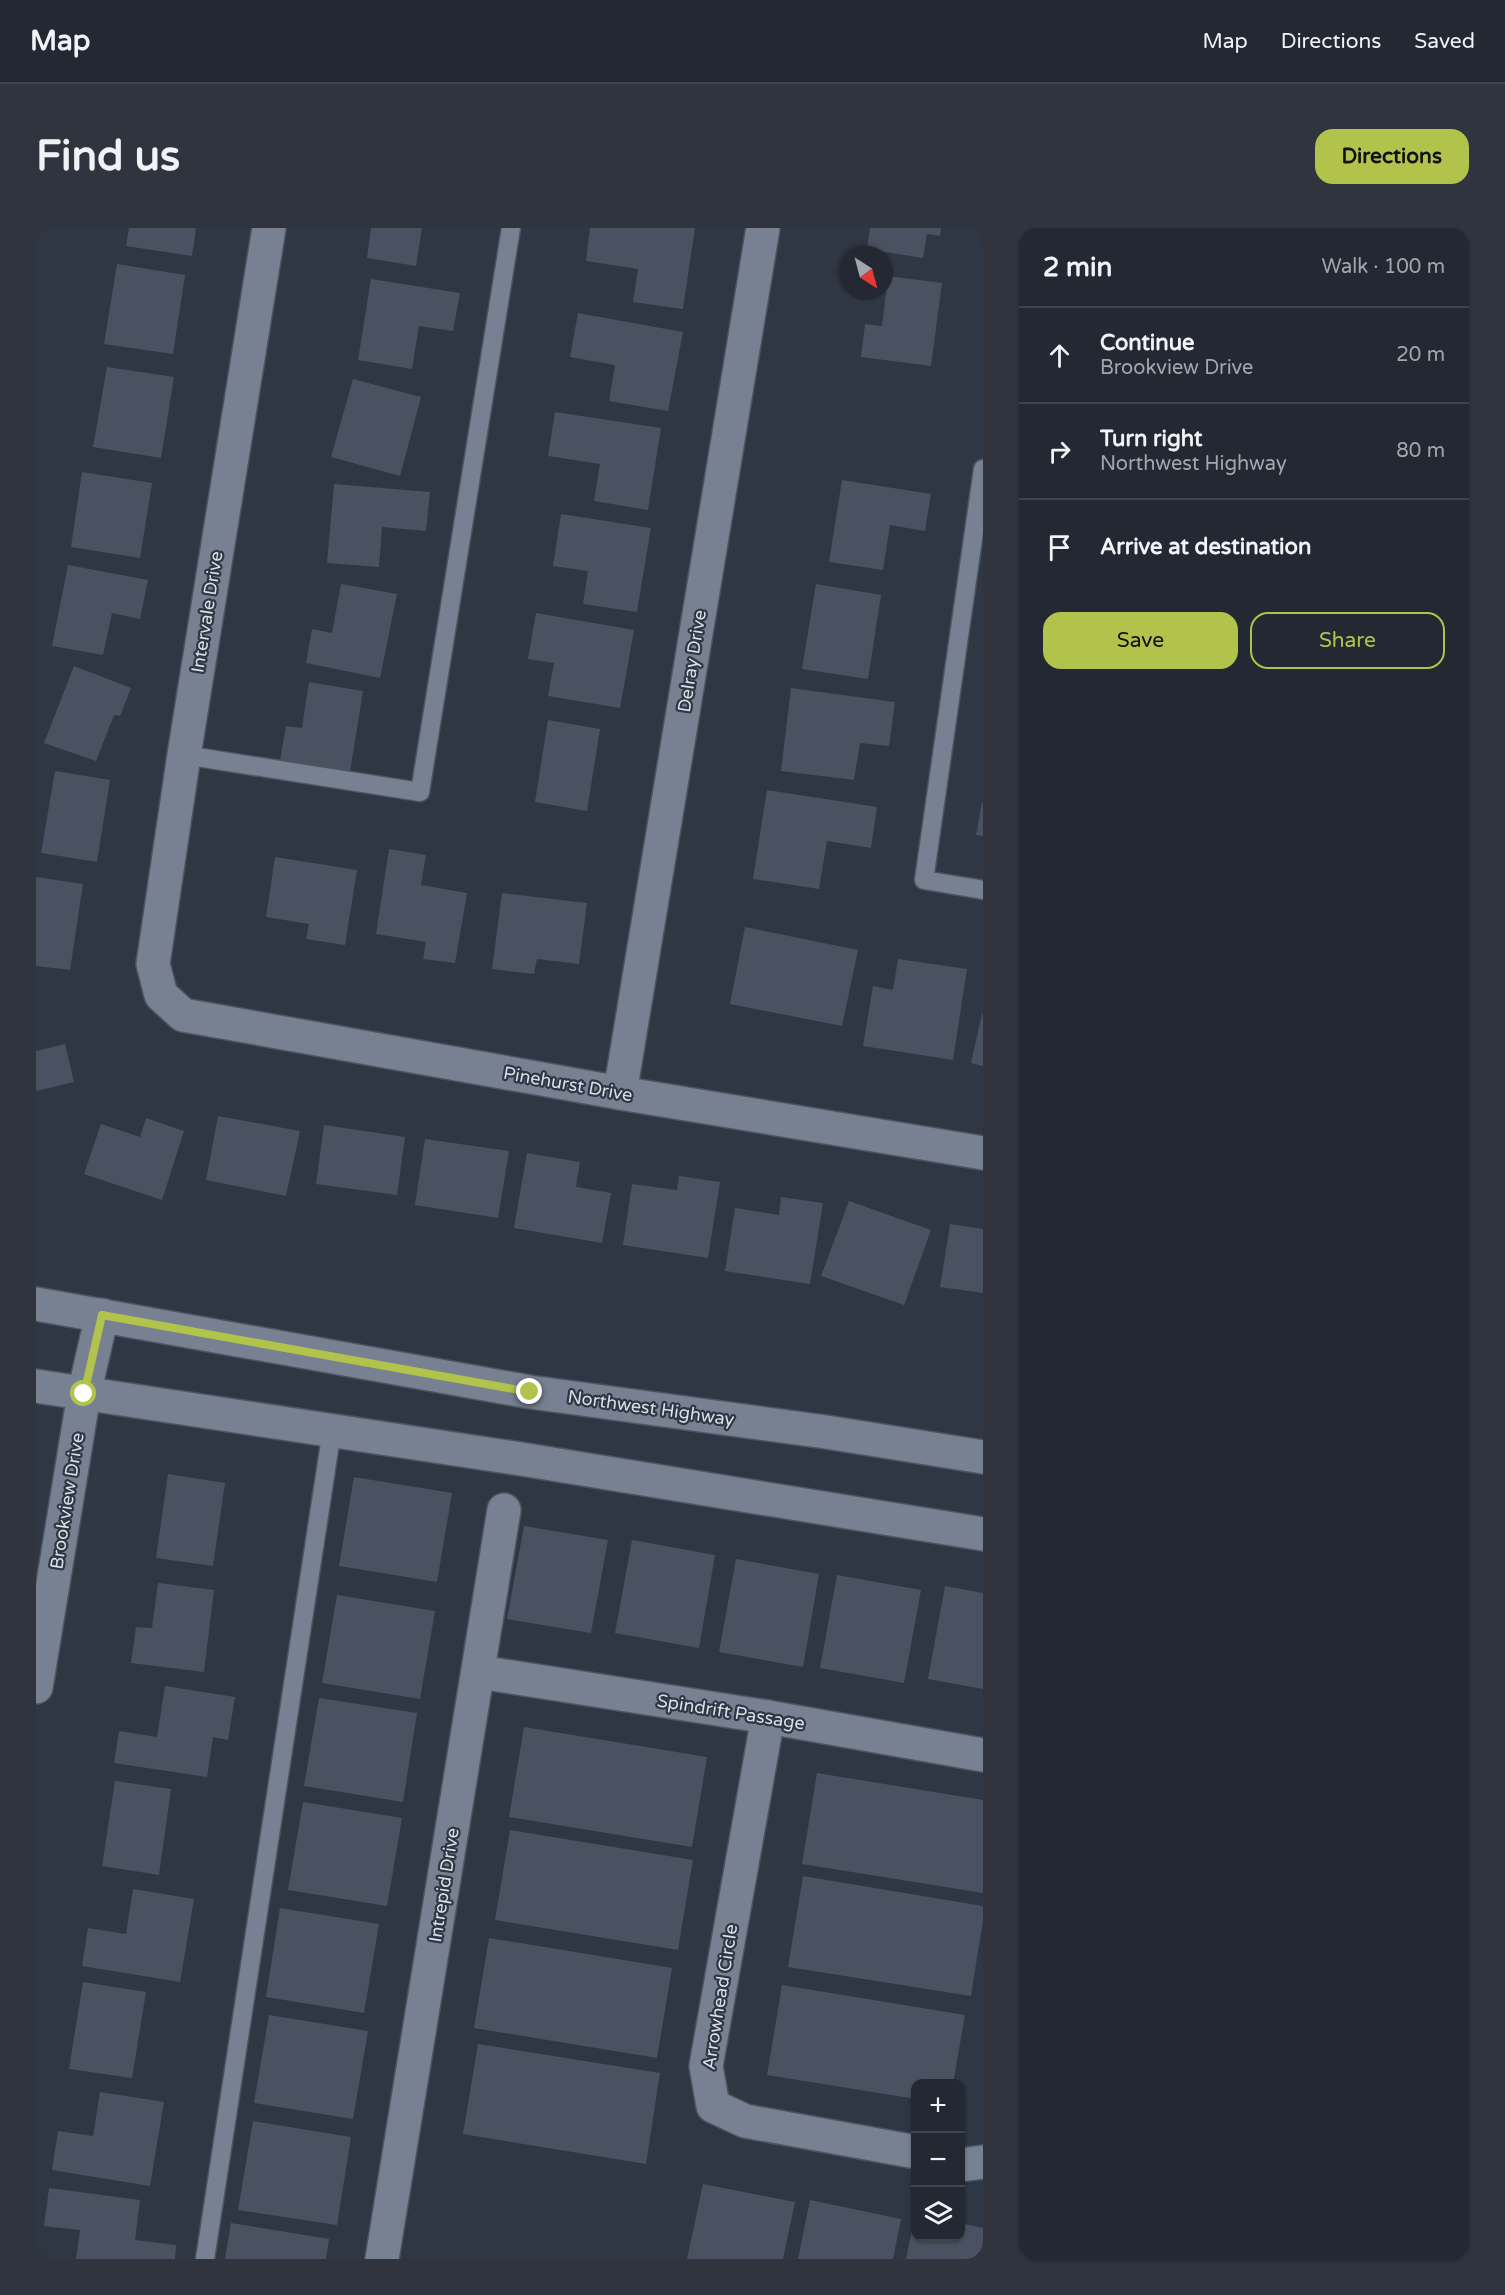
<!DOCTYPE html>
<meta charset="utf-8">
<style>
:root{--surface:#232833;--page:#2f343f;--text:#f1f3f6;--muted:#a3a6ac;--line:#40444e;--accent:#b2c34c}
body{margin:0;font-family:"Varela Round",sans-serif;background:var(--page);color:var(--text)}
.controls{position:absolute;right:18px;bottom:18px;display:grid;overflow:hidden;border-radius:12px;box-shadow:0 2px 4px #0004}
.controls button{width:54px;height:54px;display:grid;place-items:center;padding:0;border:0;border-bottom:2px solid var(--line);background:var(--surface);color:var(--text);font:30px sans-serif}
.compass{position:absolute;left:803px;top:18px;width:54px;height:54px;border-radius:50%;background:var(--surface);box-shadow:0 2px 4px #0004;rotate:144deg}
.stop{position:absolute;width:18px;height:18px;margin:-14px;border:4px solid #b2c34c;border-radius:50%;background:#fff}
.stop.end{background:#b2c34c;border-color:#fff;box-shadow:0 2px 6px #0008}
.list{margin:0;padding:0;list-style:none}
h2{display:flex;justify-content:space-between;align-items:center;height:78px;margin:0;padding:0 24px;font-size:26px}
h2 small{font-size:20px;font-weight:400;color:var(--muted)}
.list li{display:grid;grid-template-columns:39px 1fr auto;gap:18px;align-items:center;box-sizing:border-box;height:96px;padding:0 24px;border-top:2px solid var(--line)}
.list b{display:block;font-size:22px;white-space:nowrap}
.list p{margin:0;font-size:20px;white-space:nowrap;color:var(--muted)}
.list em{font-size:20px;font-style:normal;color:var(--muted)}
.actions{display:flex;gap:12px;padding:18px 24px}
.actions a{flex:1;padding:14px 0;border:2px solid var(--accent);border-radius:18px;text-align:center;font-size:21px;color:var(--accent)}
.actions .main{background:var(--accent);color:#111}
.icon{flex:none;width:33px;height:33px;fill:none;stroke:currentColor;stroke-width:2;stroke-linecap:round;stroke-linejoin:round}
.map{position:relative;flex:none;width:947px;height:2031px;overflow:hidden;border-radius:18px}
header{display:flex;align-items:center;gap:36px;box-sizing:border-box;height:84px;padding:0 30px;background:var(--surface);border-bottom:2px solid var(--line)}
header strong{font-size:28px}
nav{display:flex;gap:33px;margin-inline-start:auto;font-size:21px}
.intro{display:flex;align-items:center;justify-content:space-between;box-sizing:border-box;height:144px;padding:0 36px}
h1{margin:0;font-size:42px}
.button{padding:15px 27px;border-radius:18px;background:var(--accent);color:#111;font-size:21px;font-weight:700}
main{display:flex;gap:36px;padding:0 36px}
aside{flex:1;background:var(--surface);border-radius:18px;box-shadow:0 2px 4px #0004}
.map>svg:first-child{display:block}
</style>
<header>
<strong>Map</strong>
<nav><a>Map</a><a>Directions</a><a>Saved</a></nav>
</header>
<div class="intro"><h1>Find us</h1><a class="button">Directions</a></div>
<main>
<div class="map">
<svg width="947" height="2031" viewBox="0 0 947 2031">
<rect width="100%" height="100%" fill="#2f3644"/>
<!-- building -->
<g fill="#4a5261">
<polygon points="93,0 160,0 156,28 90,18"/>
<polygon points="335,0 386,0 380,38 331,30"/>
<polygon points="554,0 659,0 647,81 597,74 602,41 550,33"/>
<polygon points="834,0 905,0 904,8 891,6 887,30 831,21"/>
<polygon points="81,36 149,47 137,126 68,116"/>
<polygon points="852,48 906,55 895,138 825,129 829,96 846,98"/>
<polygon points="335,51 424,65 417,103 383,98 376,141 322,132"/>
<polygon points="542,85 647,104 632,183 573,173 579,137 534,129"/>
<polygon points="71,139 138,149 125,230 57,219"/>
<polygon points="317,151 385,169 364,248 295,229"/>
<polygon points="519,184 625,200 612,282 558,273 564,236 512,228"/>
<polygon points="46,244 116,255 104,330 35,319"/>
<polygon points="806,252 895,266 889,303 854,297 847,342 793,334"/>
<polygon points="298,256 394,264 390,303 346,299 343,339 291,335"/>
<polygon points="525,286 615,300 601,384 547,376 552,343 517,338"/>
<polygon points="32,337 112,352 104,391 76,385 67,427 16,418"/>
<polygon points="305,356 361,366 344,450 270,435 276,401 296,405"/>
<polygon points="780,356 845,367 832,451 766,441"/>
<polygon points="500,385 598,402 584,480 512,468 518,435 492,431"/>
<polygon points="38,438 95,460 84,488 78,487 60,533 8,515"/>
<polygon points="273,454 327,463 314,544 244,533 250,498 266,500"/>
<polygon points="755,460 859,474 853,518 824,515 818,552 745,543"/>
<polygon points="512,492 564,501 551,583 499,574"/>
<polygon points="19,543 74,552 61,634 5,625"/>
<polygon points="731,562 841,579 835,620 791,613 783,661 717,651"/>
<polygon points="946,574 947,574 947,608 940,607"/>
<polygon points="353,621 390,627 385,657 431,665 419,735 387,731 390,714 340,706"/>
<polygon points="239,629 321,642 309,717 270,711 273,696 230,689"/>
<polygon points="0,649 47,656 34,742 0,738"/>
<polygon points="466,665 551,675 543,736 501,731 498,746 456,741"/>
<polygon points="709,699 822,722 806,798 694,776"/>
<polygon points="862,731 931,741 917,832 827,818 837,758 857,762"/>
<polygon points="946,786 947,786 947,838 935,835"/>
<polygon points="29,816 38,854 0,863 0,823"/>
<polygon points="182,888 264,903 250,968 170,952"/>
<polygon points="110,890 148,903 126,972 48,946 65,896 104,909"/>
<polygon points="288,897 369,909 361,967 280,956"/>
<polygon points="389,911 473,923 462,990 379,977"/>
<polygon points="491,925 544,934 540,959 575,965 566,1015 478,1000"/>
<polygon points="643,948 684,954 672,1030 587,1017 596,956 641,962"/>
<polygon points="745,969 787,975 774,1056 689,1043 699,980 743,987"/>
<polygon points="813,973 895,1002 868,1077 785,1048"/>
<polygon points="914,996 947,1001 947,1065 904,1059"/>
<polygon points="132,1246 189,1255 177,1338 120,1330"/>
<polygon points="318,1249 416,1265 401,1354 303,1338"/>
<polygon points="488,1298 572,1312 555,1405 471,1391"/>
<polygon points="596,1312 679,1327 663,1420 579,1405"/>
<polygon points="700,1331 783,1346 767,1439 683,1424"/>
<polygon points="801,1347 885,1362 868,1455 784,1440"/>
<polygon points="122,1355 178,1362 168,1444 95,1435 100,1399 116,1400"/>
<polygon points="909,1358 947,1365 947,1461 892,1451"/>
<polygon points="301,1367 399,1383 384,1471 286,1455"/>
<polygon points="129,1458 199,1469 192,1512 177,1509 171,1549 78,1535 83,1503 121,1509"/>
<polygon points="283,1470 381,1485 367,1574 268,1558"/>
<polygon points="488,1499 671,1529 656,1619 473,1589"/>
<polygon points="781,1545 947,1572 947,1665 766,1636"/>
<polygon points="79,1553 135,1561 123,1647 66,1638"/>
<polygon points="267,1574 366,1590 351,1678 252,1662"/>
<polygon points="474,1602 657,1632 642,1722 459,1692"/>
<polygon points="767,1648 947,1678 947,1692 935,1768 752,1739"/>
<polygon points="97,1661 158,1671 144,1754 46,1738 52,1700 90,1706"/>
<polygon points="244,1680 343,1696 328,1785 230,1769"/>
<polygon points="453,1710 636,1740 621,1830 438,1800"/>
<polygon points="47,1754 110,1764 96,1850 33,1841"/>
<polygon points="746,1757 929,1787 917,1856 880,1856 880,1871 731,1847"/>
<polygon points="233,1787 332,1803 317,1891 218,1875"/>
<polygon points="442,1816 624,1845 610,1936 427,1906"/>
<polygon points="64,1864 128,1874 114,1958 16,1942 22,1903 57,1908"/>
<polygon points="217,1893 315,1909 301,1997 202,1982"/>
<polygon points="667,1956 759,1974 747,2031 651,2031"/>
<polygon points="13,1960 104,1972 99,2012 140,2017 139,2031 40,2031 44,2002 8,1998"/>
<polygon points="774,1972 865,1991 857,2031 762,2031"/>
<polygon points="878,1991 880,2008 924,2008 924,1995 947,2000 947,2031 870,2031"/>
<polygon points="195,1995 293,2011 290,2031 189,2031"/>
</g>
<g fill="none" stroke-linecap="round" stroke-linejoin="round">
<defs>
<g id="lane">
<polyline points="947,241 888,652 947,662"/>
<polyline points="148,527 384,564 475,0"/>
<polyline points="169,2031 296,1202"/>
</g>
<g id="street">
<polyline points="233,0 148,527 117,736 125,767 147,787 584,865 947,925"/>
<polyline points="584,865 727,0"/>
<polyline points="443,1444 732,1489 947,1527"/>
<polyline points="0,1459 48,1166 66,1087"/>
<polyline points="732,1489 670,1838 677,1878 709,1893 880,1924"/>
<polyline points="924,1937 947,1934"/>
<polyline points="346,2031 468,1282"/>
</g>
<g id="secondary">
<polyline points="0,1076 494,1164 790,1204 947,1229"/>
<polyline points="0,1158 485,1231 947,1306"/>
</g>
</defs>
<!-- lane casing -->
<use href="#lane" stroke="#4e545f" stroke-width="21"/>
<!-- street casing -->
<use href="#street" stroke="#4e545f" stroke-width="36"/>
<!-- secondary casing -->
<use href="#secondary" stroke="#4e545f" stroke-width="36"/>
<!-- lane -->
<use href="#lane" stroke="#778191" stroke-width="18"/>
<!-- street -->
<use href="#street" stroke="#778191" stroke-width="33"/>
<!-- secondary -->
<use href="#secondary" stroke="#778191" stroke-width="33"/>
</g>
<g fill="none" stroke-linecap="round" stroke-linejoin="round">
<!-- route -->
<polyline stroke="#b2c34c" stroke-width="8" points="48,1166 66,1087 494,1164"/>
</g>
<g text-anchor="middle" stroke-width="4.5" stroke-linejoin="round" paint-order="stroke">
<!-- street labels -->
<g font-size="18" fill="#dadfe8" stroke="#2f3644">
<text transform="translate(171 384) rotate(-81)" y="6">Intervale Drive</text>
<text transform="translate(656 433) rotate(-81)" y="6">Delray Drive</text>
<text transform="translate(532 856) rotate(10)" y="6">Pinehurst Drive</text>
<text transform="translate(615 1180) rotate(8)" y="6">Northwest Highway</text>
<text transform="translate(31 1273) rotate(-81)" y="6">Brookview Drive</text>
<text transform="translate(695 1484) rotate(9)" y="6">Spindrift Passage</text>
<text transform="translate(408 1657) rotate(-81)" y="6">Intrepid Drive</text>
<text transform="translate(684 1769) rotate(-81)" y="6">Arrowhead Circle</text>
</g>
</g>
</svg>
<div class="controls">
<button>+</button>
<button>−</button>
<button><svg class="icon" aria-label="layers" viewBox="0 0 24 24"><path d="M12 4l9 5-9 5-9-5zM3 14l9 5 9-5"/></svg></button>
</div>
<svg class="compass" viewBox="-18 -18 36 36"><path d="M0-13l5 13h-10z" fill="#e53935"/><path d="M0 13l5-13h-10z" fill="#a3a6ac"/></svg>
<div class="stop" style="left:48px;top:1166px"></div>
<div class="stop end" style="left:494px;top:1164px"></div>
</div>
<aside>
<h2>2 min<small>Walk · 100 m</small></h2>
<ul class="list">
<li><svg class="icon" aria-label="ahead" viewBox="0 0 24 24"><path d="M12 20V5M6 11l6-6 6 6"/></svg><div><b>Continue</b><p>Brookview Drive</p></div><em>20 m</em></li>
<li><svg class="icon" aria-label="right" viewBox="0 0 24 24"><path d="M7 20v-9h11M14 6l5 5-5 5"/></svg><div><b>Turn right</b><p>Northwest Highway</p></div><em>80 m</em></li>
<li><svg class="icon" aria-label="arrive" viewBox="0 0 24 24"><path d="M6 21V4h12l-3 4 3 4H6"/></svg><div><b>Arrive at destination</b></div></li>
</ul>
<div class="actions"><a class="main">Save</a><a>Share</a></div>
</aside>
</main>
